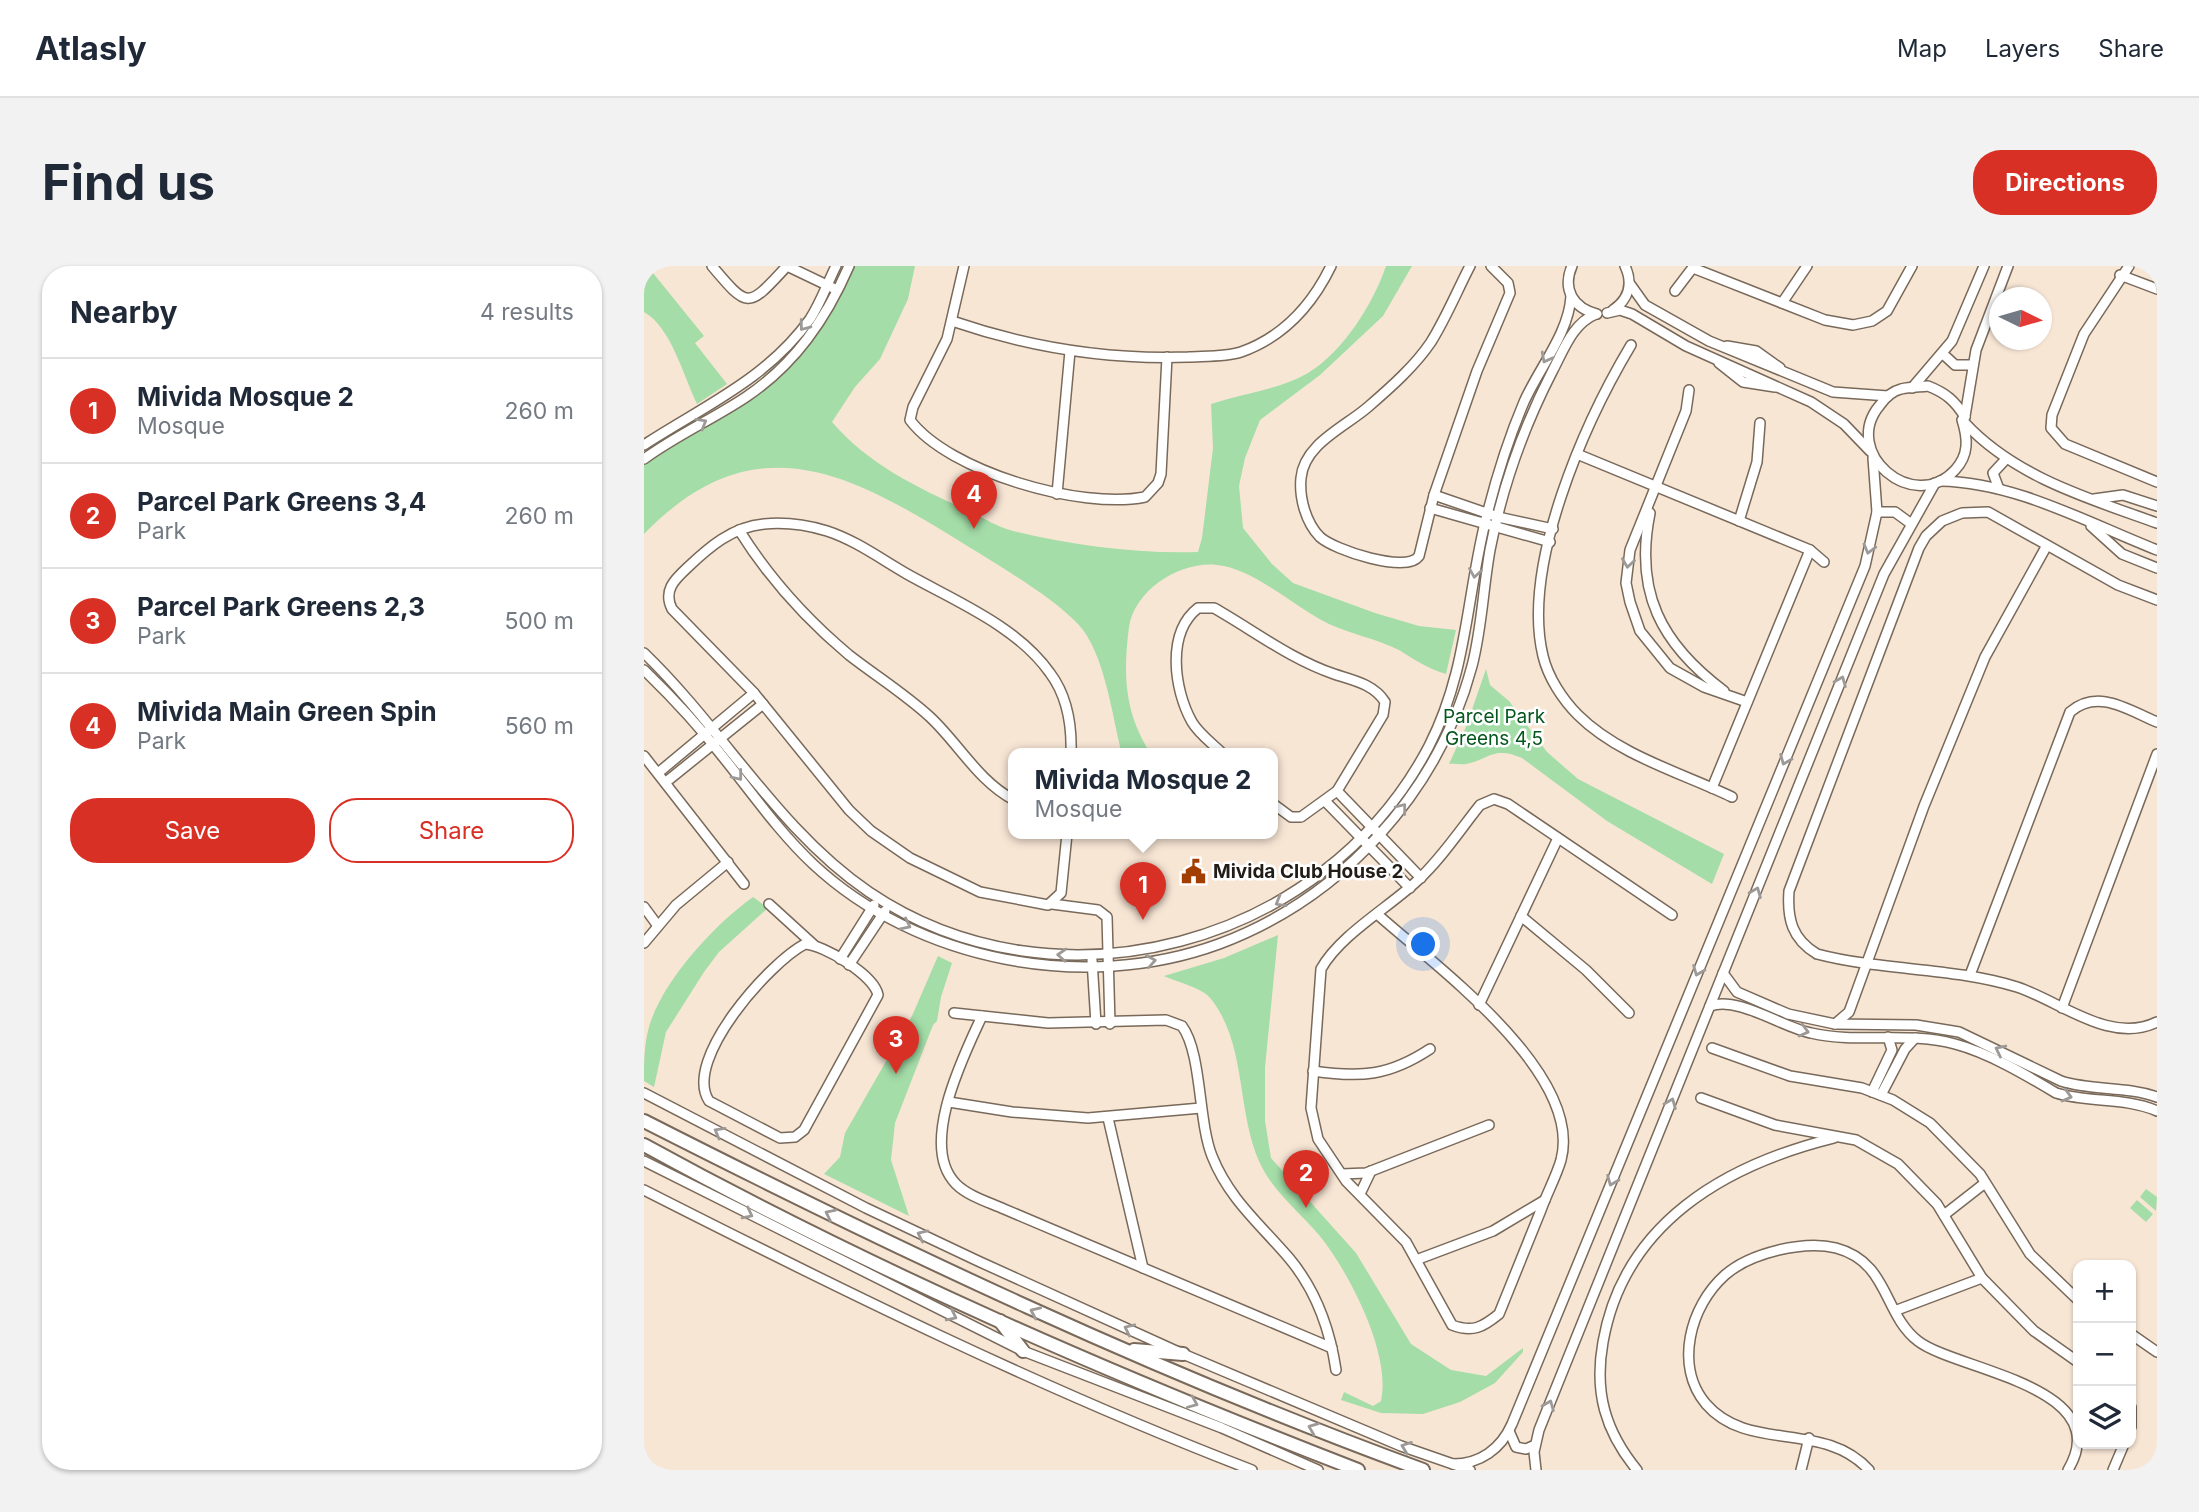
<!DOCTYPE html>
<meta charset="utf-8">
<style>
:root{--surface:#fff;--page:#f2f2f3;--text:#1f2937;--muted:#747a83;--line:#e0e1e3;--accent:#d93025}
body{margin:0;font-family:Inter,sans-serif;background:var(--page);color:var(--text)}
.controls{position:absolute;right:21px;bottom:21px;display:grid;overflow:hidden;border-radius:14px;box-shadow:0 2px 5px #0004}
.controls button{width:63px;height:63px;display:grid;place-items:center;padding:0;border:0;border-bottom:2px solid var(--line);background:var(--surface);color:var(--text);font:35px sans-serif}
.compass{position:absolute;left:1345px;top:21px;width:63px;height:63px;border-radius:50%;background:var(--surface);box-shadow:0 2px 5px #0004;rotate:95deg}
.you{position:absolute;left:780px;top:679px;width:24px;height:24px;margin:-18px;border:5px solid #fff;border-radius:50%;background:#1a73e8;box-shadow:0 0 0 10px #1a73e833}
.badge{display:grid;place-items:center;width:46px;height:46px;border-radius:50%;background:var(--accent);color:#fff;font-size:23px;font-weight:700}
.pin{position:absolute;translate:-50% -58px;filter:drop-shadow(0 2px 4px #0008)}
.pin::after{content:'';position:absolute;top:37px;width:24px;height:21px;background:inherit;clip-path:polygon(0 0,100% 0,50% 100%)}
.popup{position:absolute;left:364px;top:482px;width:270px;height:91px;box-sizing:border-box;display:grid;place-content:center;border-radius:14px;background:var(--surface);filter:drop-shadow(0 2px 5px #0005);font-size:23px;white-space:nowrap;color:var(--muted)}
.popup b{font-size:26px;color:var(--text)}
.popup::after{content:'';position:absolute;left:50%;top:100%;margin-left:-14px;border:14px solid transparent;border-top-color:var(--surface)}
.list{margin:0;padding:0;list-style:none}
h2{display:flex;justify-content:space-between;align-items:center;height:91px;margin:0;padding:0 28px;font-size:30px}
h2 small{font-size:23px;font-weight:400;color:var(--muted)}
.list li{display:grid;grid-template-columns:46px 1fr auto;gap:21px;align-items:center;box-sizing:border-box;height:105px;padding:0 28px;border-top:2px solid var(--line)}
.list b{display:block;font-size:26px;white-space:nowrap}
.list p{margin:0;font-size:23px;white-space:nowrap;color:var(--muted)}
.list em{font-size:23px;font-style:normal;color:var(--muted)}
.actions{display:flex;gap:14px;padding:21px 28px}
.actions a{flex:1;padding:16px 0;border:2px solid var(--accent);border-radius:28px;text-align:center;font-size:24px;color:var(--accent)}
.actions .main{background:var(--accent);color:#fff}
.icon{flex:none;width:38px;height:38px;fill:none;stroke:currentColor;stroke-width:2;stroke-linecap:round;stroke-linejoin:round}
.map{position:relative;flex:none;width:1513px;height:1204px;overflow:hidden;border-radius:28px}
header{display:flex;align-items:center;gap:42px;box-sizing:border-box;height:98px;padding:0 35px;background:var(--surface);border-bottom:2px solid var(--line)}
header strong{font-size:33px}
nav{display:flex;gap:38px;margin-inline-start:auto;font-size:24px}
.intro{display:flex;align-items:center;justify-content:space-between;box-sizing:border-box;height:168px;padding:0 42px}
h1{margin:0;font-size:49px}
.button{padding:18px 32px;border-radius:28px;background:var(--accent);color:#fff;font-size:24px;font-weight:700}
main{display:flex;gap:42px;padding:0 42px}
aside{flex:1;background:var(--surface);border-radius:28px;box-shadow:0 2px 5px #0004}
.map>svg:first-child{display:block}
</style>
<header>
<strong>Atlasly</strong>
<nav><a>Map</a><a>Layers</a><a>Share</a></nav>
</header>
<div class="intro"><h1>Find us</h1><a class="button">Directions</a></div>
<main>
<aside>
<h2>Nearby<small>4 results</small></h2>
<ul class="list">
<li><span class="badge">1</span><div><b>Mivida Mosque 2</b><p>Mosque</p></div><em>260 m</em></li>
<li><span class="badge">2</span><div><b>Parcel Park Greens 3,4</b><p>Park</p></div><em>260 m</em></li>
<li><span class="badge">3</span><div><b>Parcel Park Greens 2,3</b><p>Park</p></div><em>500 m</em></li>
<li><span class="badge">4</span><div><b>Mivida Main Green Spin</b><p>Park</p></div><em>560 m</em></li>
</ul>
<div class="actions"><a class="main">Save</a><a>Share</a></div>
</aside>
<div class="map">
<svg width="1513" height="1204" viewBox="0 0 1513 1204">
<rect width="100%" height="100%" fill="#f8e6d5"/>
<!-- green -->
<g fill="#a4dda8">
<path d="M 210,0 L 271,0 L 264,33 L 236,93 L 211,121 L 188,156 C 225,199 274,222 325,245 C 339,252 354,261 369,265 C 429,279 492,288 554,286 L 558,272 L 569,182 L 567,138 C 599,127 635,124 664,107 C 699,86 729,38 742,0 L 768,0 L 739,50 L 676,109 L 616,154 L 601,192 L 595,220 L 599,262 L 628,298 L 649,317 L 731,347 L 775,360 L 812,364 L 802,408 C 783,402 771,394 755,384 C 733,373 707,368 685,358 C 652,342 609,302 573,299 C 537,295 491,323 485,361 C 479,408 480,447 507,488 L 478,488 C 468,450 461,387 434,358 C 406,329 352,298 317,276 C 204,206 110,155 0,268 L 0,198 L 142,103 L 170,73 L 189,44 Z"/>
<path d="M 0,3 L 9,7 L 60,70 L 51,77 L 83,118 L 53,138 C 39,109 27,61 0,46 Z"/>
<path d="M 842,403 L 846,419 L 865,435 L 903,486 L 934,513 L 1080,588 L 1068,618 L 963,555 L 878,492 C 848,480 847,493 822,498 C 817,499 810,497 805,498 L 822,461 Z"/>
<path d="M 109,631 L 124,642 L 75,686 L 60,706 L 22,766 L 10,821 L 0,815 C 0,797 0,779 5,761 C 18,715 71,658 109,631 Z"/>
<path d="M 634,669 L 621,802 L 621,855 L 627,892 L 712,987 L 767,1078 L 807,1104 L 842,1110 L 879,1082 L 879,1086 L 851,1117 L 816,1136 L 779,1148 L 737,1147 L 697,1134 L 700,1126 L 729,1140 L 737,1135 C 747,1090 709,1015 682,978 C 664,953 635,932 620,905 C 591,853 605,781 567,733 C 559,722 533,716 520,710 L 580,692 Z"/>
<polygon points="294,690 308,697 297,731 293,755 289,759 251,857 247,894 265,950 180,908 196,891 201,867 268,750"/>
<polygon points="1502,923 1513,931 1512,945 1496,931"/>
<polygon points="1493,934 1509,948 1502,956 1486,942"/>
</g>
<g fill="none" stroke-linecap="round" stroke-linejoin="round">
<defs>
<g id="minor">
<path d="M 68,0 C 105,44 104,42 143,0"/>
<polyline points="143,0 189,22"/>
<path d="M 320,0 L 303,73 L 269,141 L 266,154 C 305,206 438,244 501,231 L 514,217 L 517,208 L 523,91"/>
<path d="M 826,0 C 813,25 802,52 787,76 C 771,100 746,122 724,141 C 701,161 660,178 657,212 C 655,232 662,257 676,271 C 690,284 763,308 775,290 L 790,229 L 833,105 L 866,27 L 864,17 L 847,0"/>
<path d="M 928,0 C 918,23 929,42 953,48"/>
<polyline points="1485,0 1440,68 1408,149 1407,162 1421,178 1513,216"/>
<polyline points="1049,2 1181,54 1209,59 1228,55 1243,45 1268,0"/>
<polyline points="1476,9 1513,23"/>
<polyline points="986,18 1001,39 1065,75 1189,126 1244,130"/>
<polyline points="1031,25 1050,0"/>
<polyline points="1138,37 1163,0"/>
<path d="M 969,44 C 985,33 989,17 981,0"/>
<polyline points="963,47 976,44 988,48 1042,80 1167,136 1200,158 1226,185"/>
<path d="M 308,55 C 384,81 463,94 544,91 C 560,90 582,91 597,86 C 639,71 668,39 687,0"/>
<path d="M 987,79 C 941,156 877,299 899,390 C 904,411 918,433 934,449 C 974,489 1038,507 1088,531"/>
<polyline points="1083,80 1112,85 1136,102"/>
<polyline points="1299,88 1311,99 1329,99"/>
<polyline points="1075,97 1099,116 1131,121"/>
<path d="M 1284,120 C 1302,127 1311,135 1321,151 L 1318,154 C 1324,173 1325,189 1311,204 C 1269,249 1196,186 1236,139 C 1241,132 1249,125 1257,123 C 1266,121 1276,121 1284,120 Z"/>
<polyline points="1268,122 1308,75 1340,0"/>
<polyline points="1045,124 1042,145 986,284 982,317 986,336 996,365 1026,402 1060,421 1103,436"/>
<polyline points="1321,150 1332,84 1364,0"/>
<path d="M 1321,157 C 1371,211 1446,233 1513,257"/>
<path d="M 0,179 C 60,140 123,113 166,53 C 177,36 183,18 192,0"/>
<polyline points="933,188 1166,284 1180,296"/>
<path d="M 0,193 C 33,169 69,153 102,131 C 151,98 182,53 205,0"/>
<path d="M 1296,215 C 1371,216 1444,257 1513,284"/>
<polyline points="1355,223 1349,207 1362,193"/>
<polyline points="413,228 426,85"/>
<polyline points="790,229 854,251 909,263"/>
<polyline points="1450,233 1479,229 1513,240"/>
<polyline points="786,242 906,276"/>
<polyline points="1233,246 1251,246 1266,257"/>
<path d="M 1006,247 C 990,326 1017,378 1080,425"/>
<polyline points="1095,255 1113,196 1116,157"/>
<polyline points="1447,260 1478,288 1513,302"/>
<path d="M 95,264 C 125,312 162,353 205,389 C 232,410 261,428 286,451 C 315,478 334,515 370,534"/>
<path d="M 1513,334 L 1474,319 L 1344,246 L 1318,247 L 1298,255 L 1282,270 L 1275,282 L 1145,625 C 1143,653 1148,673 1173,688 C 1238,705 1308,701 1373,721 C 1416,735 1466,779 1513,756"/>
<path d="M 0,387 C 79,463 134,564 225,626 C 413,753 681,679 785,480 C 822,408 822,338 840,261 C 850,219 863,176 880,136 C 895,102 925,67 927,30"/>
<path d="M 0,404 C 28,431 55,460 79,491 C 108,527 135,566 169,598 C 274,696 441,727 575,678 C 698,632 794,527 828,400 C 838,362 839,323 846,284 C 858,222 880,160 909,104 C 920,83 929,57 952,48"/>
<path d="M 579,488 C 569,478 555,468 548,456 C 530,424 522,367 554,342 L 570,342 C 609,364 646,393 690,408 C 708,414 730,418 741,436 L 739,449 L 693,525 L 657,551 L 647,551 L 628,537"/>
<polyline points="0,490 100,618"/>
<polyline points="14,507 110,427"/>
<polyline points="22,516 119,438"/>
<polyline points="1068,522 1166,284"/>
<polyline points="693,525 777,612"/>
<polyline points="682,536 766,622"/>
<path d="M 423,568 L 417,627 L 404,639 L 336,626 L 266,592 L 227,565 L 205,544 L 110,427 L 28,343 C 19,325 30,314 43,302 C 65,281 88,261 120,258 C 141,256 163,259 183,265 C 211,274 237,293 263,308 C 311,335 373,360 406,407 C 424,431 428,459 427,488"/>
<polyline points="125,638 170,679"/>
<polyline points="408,638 454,644 463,651 466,758"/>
<polyline points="0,641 14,660"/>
<path d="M 733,648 C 790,699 940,807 917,894 C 912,911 903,927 897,944 C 883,978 869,1013 855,1048 C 839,1061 829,1067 808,1059 L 762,976 L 702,915 L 674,873 L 667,842 L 677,703 C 696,669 744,642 773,615 C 797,593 816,564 836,539 L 850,533 L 864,538 L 1028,649"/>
<polyline points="877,650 942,704 985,747"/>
<polyline points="0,677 32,639 84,596"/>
<path d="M 161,678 C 180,679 230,709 234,729 L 160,864 L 151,871 L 136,872 L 65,835 C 38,794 126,696 161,678 Z"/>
<polyline points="196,693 230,639"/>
<polyline points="448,694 452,758"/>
<polyline points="205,699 241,645"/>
<path d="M 1079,707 L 1093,726 L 1144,748 L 1191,758 L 1272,759 L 1315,766 L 1417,815 C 1448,825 1482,820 1513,831"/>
<path d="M 1326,709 L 1426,446 C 1454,422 1484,444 1513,456"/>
<polyline points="835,739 914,572"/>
<path d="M 1066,740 C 1095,730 1137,761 1167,767 C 1215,778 1264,765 1311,778 C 1345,787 1382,809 1412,827 C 1445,837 1481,831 1513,845"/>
<polyline points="1418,742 1513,488"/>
<path d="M 310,747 L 404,757 L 522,754 L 538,760 C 558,787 554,855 568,890 C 585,933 616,958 645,992 C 671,1023 686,1064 692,1104"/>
<path d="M 338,750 C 320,789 274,880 312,918 C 324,930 344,936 360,943 L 688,1082"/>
<polyline points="1191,758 1205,746 1280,540 1341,391 1402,281"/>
<polyline points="1068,782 1146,810 1218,822 1249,834 1286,857 1336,908 1386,988 1434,1034"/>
<path d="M 669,805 C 717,812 745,810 786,783"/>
<polyline points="1228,826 1248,784 1244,771"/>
<polyline points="0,827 222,942 334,995 539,1088 757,1180 826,1204"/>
<polyline points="1237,829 1261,783 1271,772"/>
<polyline points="1057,832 1131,859 1212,874 1254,898 1293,938 1338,1012 1390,1065 1434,1096"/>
<polyline points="305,836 368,846 444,852 557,842"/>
<polyline points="464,852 499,1002"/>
<polyline points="0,895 379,1085 578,1162 674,1204"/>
<polyline points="698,908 722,907 845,859"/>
<path d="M 0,924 C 199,1025 400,1124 608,1204"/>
<polyline points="716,928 727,905"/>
<polyline points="1300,949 1341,917"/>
<polyline points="772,994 849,965 901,934"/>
<polyline points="1253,1044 1338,1012"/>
<polyline points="1487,1068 1513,1086"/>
<polyline points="1487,1141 1487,1161"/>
<polyline points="865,1165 872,1181 882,1183 891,1179"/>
<path d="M 809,1198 C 836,1198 857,1183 868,1158 L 1221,300 L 1233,246 L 1229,192"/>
<polyline points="892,1204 890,1186 895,1164 1240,308 1291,217"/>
<path d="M 993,1204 C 961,1165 950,1126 959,1076 C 980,957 1081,899 1190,872"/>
<polyline points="1157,1204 1165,1172"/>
<path d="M 1225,1204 C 1180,1154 1104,1187 1062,1138 C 1030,1100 1046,1040 1081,1009 C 1106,987 1160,974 1192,982 C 1245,996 1239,1048 1274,1075 C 1311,1104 1474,1120 1424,1204"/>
<polyline points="1469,1204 1480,1178"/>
</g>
<g id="major">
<path d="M 0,855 C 254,984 511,1106 779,1204"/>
<path d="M 0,879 C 229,1005 471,1110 714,1204"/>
<polyline points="356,1055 379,1085"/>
<polyline points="490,1084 539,1088"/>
</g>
</defs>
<!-- minor casing -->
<use href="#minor" stroke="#78695a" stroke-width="12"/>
<!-- major casing -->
<use href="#major" stroke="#78695a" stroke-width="16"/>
<!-- minor -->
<use href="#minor" stroke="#fff" stroke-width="9"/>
<!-- major -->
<use href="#major" stroke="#fff" stroke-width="12"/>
</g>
<!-- one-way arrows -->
<defs><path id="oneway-chevron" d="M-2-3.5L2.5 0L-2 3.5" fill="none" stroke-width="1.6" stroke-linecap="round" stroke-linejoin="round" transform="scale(1.75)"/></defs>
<g stroke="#9c9996">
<use href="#oneway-chevron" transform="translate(160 60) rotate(127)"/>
<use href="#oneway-chevron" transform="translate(902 92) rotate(118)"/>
<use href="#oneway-chevron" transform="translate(58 157) rotate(-30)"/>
<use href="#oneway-chevron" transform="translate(1225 283) rotate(105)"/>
<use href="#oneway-chevron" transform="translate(984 297) rotate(98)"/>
<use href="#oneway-chevron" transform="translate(831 307) rotate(99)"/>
<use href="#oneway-chevron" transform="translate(1197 415) rotate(-68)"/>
<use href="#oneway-chevron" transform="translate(1141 494) rotate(112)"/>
<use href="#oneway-chevron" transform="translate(94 510) rotate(52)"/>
<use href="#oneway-chevron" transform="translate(758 542) rotate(-52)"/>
<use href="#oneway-chevron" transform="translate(1112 626) rotate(-68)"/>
<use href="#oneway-chevron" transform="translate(636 636) rotate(150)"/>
<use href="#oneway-chevron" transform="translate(262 659) rotate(26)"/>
<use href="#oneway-chevron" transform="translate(418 689) rotate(-177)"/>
<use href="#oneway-chevron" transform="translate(507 695) rotate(-10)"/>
<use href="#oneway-chevron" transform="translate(1054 705) rotate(112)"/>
<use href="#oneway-chevron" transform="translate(1160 765) rotate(15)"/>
<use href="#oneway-chevron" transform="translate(1356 784) rotate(-154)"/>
<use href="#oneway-chevron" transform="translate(1423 830) rotate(15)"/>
<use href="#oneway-chevron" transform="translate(1027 837) rotate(-68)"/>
<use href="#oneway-chevron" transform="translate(75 866) rotate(-151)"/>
<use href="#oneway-chevron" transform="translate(968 915) rotate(112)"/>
<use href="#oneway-chevron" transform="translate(104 948) rotate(27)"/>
<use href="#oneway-chevron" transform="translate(186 948) rotate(-154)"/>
<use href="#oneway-chevron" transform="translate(278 969) rotate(-155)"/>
<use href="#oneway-chevron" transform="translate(391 1046) rotate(-156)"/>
<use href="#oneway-chevron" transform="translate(308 1050) rotate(26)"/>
<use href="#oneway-chevron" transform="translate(485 1063) rotate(-155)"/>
<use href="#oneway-chevron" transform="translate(549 1137) rotate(23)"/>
<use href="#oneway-chevron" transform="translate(905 1139) rotate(-68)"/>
<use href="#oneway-chevron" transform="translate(669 1162) rotate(-158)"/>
<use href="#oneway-chevron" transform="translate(762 1181) rotate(-160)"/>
</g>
<!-- icons -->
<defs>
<symbol id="civic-bare" viewBox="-9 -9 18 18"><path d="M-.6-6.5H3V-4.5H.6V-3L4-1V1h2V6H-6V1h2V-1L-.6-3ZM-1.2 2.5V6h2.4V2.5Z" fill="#a13e00" stroke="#fff" stroke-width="2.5" paint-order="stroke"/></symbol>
</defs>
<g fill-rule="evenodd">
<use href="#civic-bare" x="532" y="588" width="35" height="35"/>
</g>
<g text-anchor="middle" stroke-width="5" stroke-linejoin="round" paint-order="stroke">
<!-- park labels -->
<g font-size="19" fill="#05581c" stroke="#fff">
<text x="850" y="457">Parcel Park<tspan x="850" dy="22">Greens 4,5</tspan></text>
</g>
<!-- poi labels -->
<g font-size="19" font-weight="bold" fill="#221c16" stroke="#fff" text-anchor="start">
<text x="569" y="612">Mivida Club House 2</text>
</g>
</g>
</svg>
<div class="controls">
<button>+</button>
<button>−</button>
<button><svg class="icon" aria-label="layers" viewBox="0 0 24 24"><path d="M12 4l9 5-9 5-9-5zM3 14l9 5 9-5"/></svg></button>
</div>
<svg class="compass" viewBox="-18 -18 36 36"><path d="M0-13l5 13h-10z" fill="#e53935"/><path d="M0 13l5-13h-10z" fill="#747a83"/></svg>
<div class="you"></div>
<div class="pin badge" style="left:499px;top:654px">1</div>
<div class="popup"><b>Mivida Mosque 2</b>Mosque</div>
<div class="pin badge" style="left:662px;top:942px">2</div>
<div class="pin badge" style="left:252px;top:808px">3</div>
<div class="pin badge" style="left:330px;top:263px">4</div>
</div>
</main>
